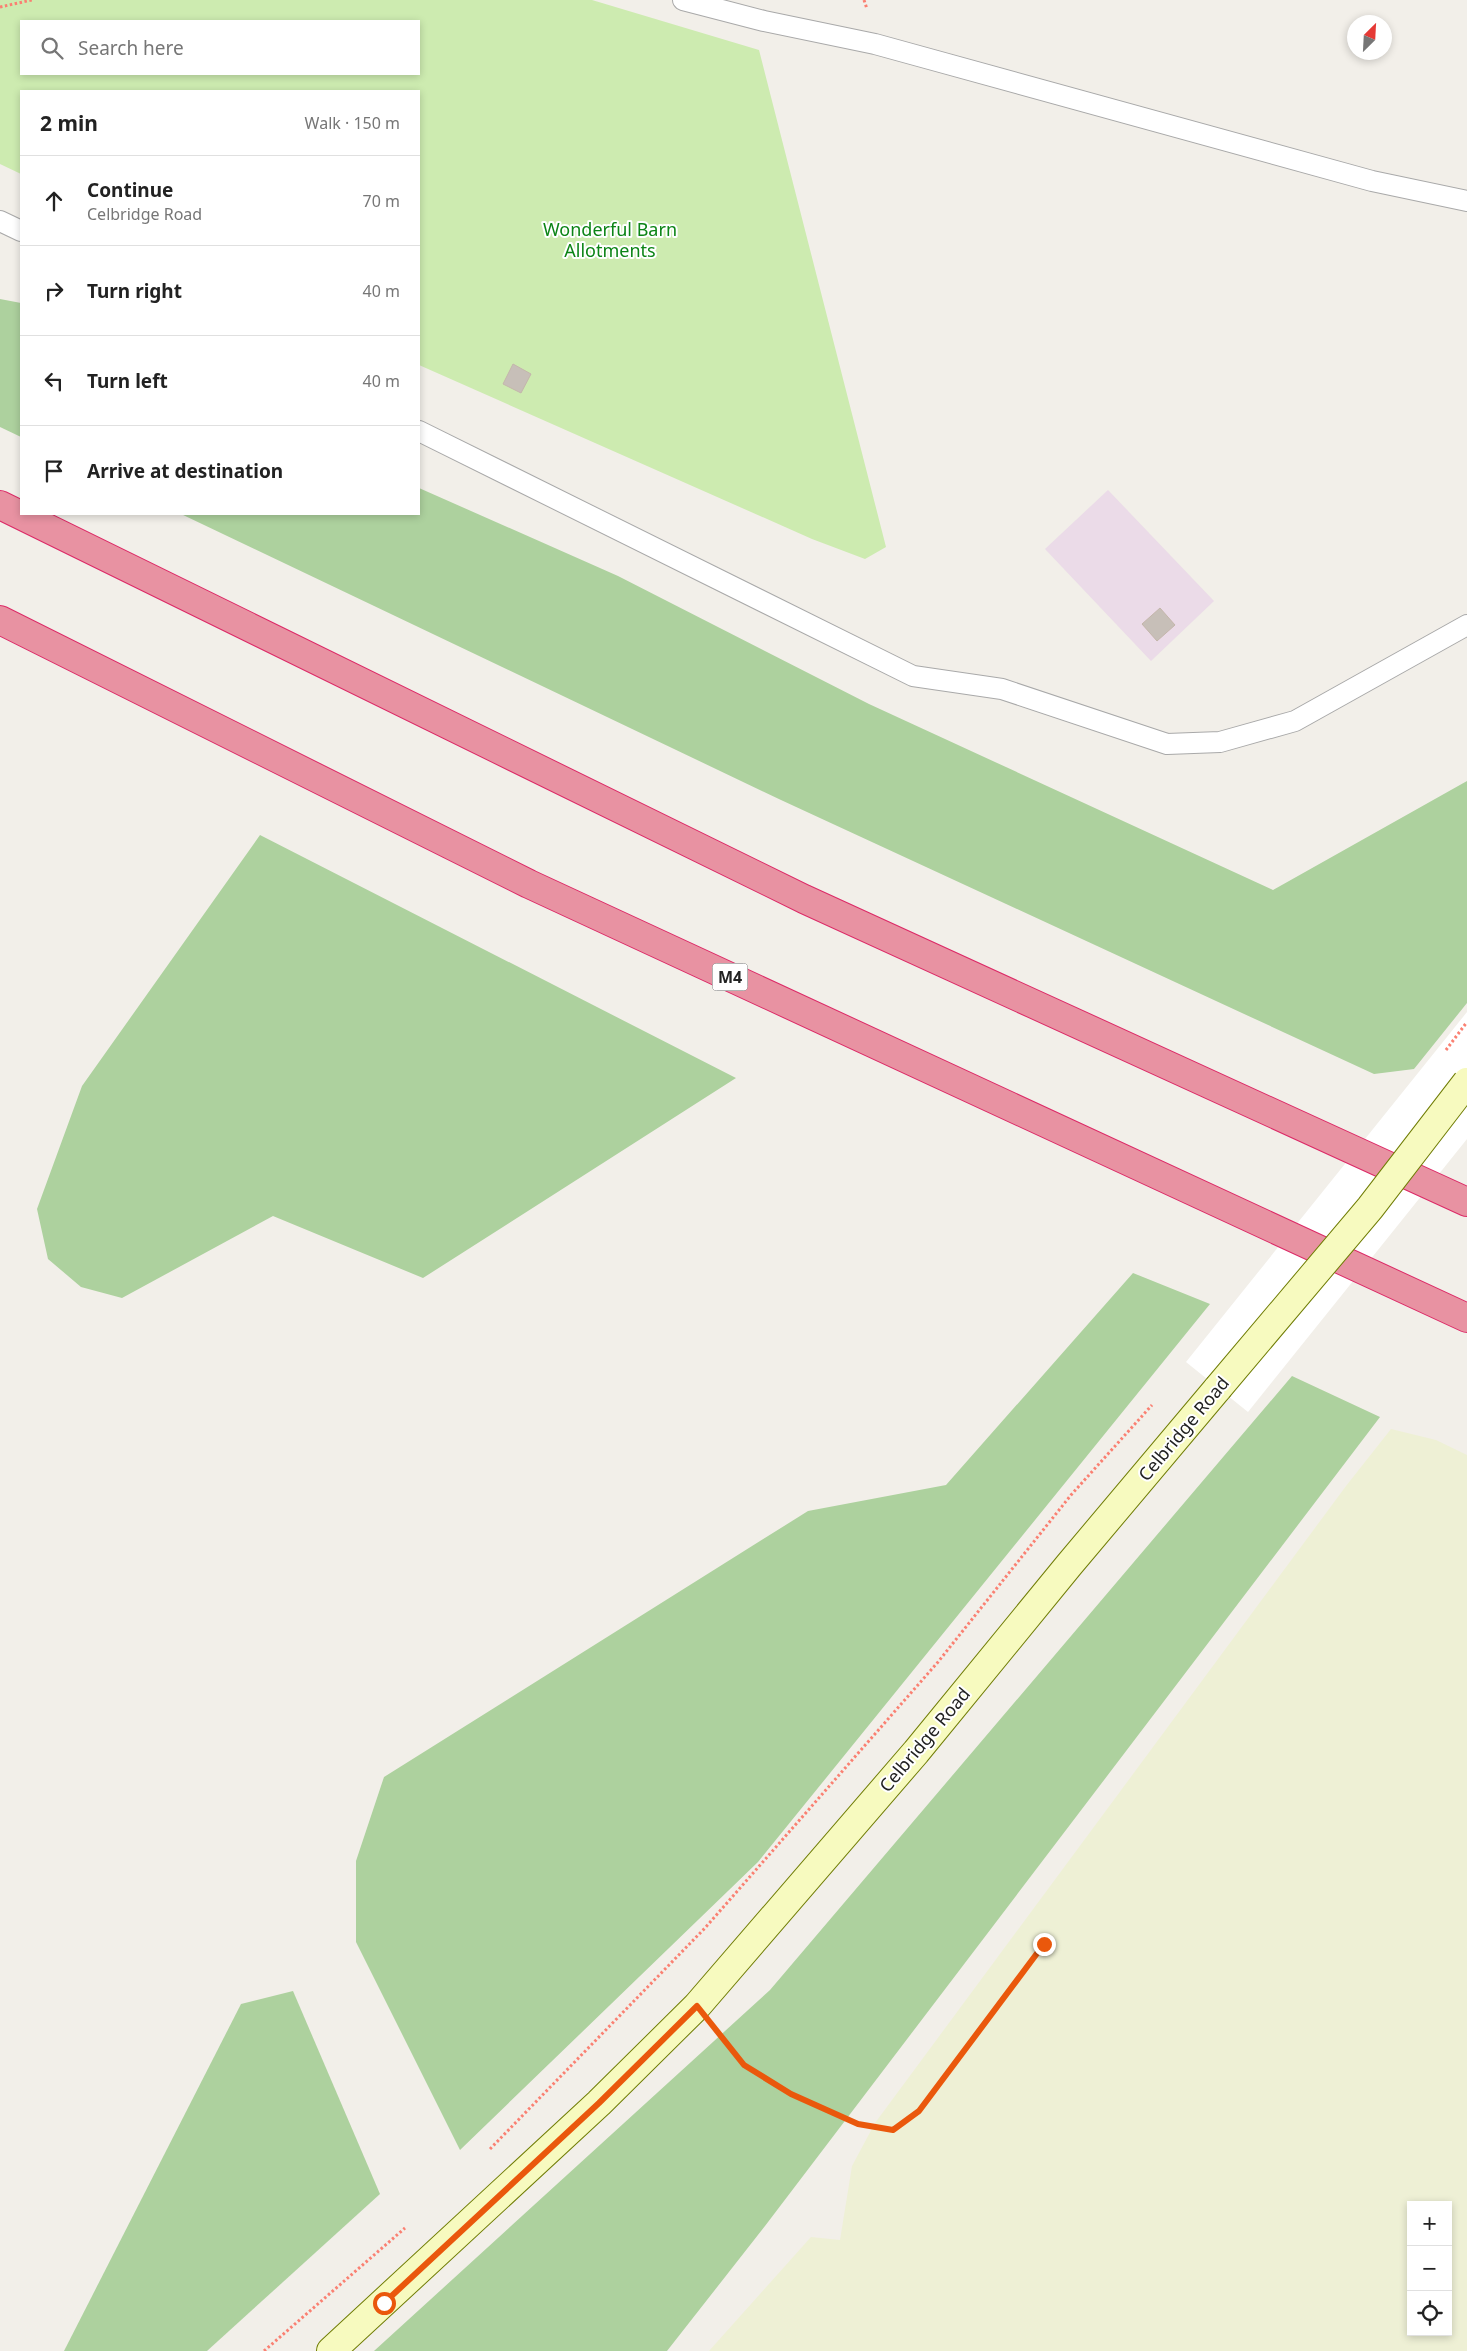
<!DOCTYPE html>
<meta charset="utf-8">
<style>
:root{--surface:#fff;--page:#f2f2f2;--text:#222;--muted:#767676;--line:#e0e0e0}
body{margin:0;font-family:"Noto Sans",sans-serif;background:var(--page);color:var(--text)}
.controls{position:absolute;right:15px;bottom:15px;display:grid;overflow:hidden;border-radius:0px;box-shadow:0 2px 8px #0003}
.controls button{width:45px;height:45px;display:grid;place-items:center;padding:0;border:0;border-bottom:1px solid var(--line);background:var(--surface);color:var(--text);font:25px sans-serif}
.compass{position:absolute;left:1347px;top:15px;width:45px;height:45px;border-radius:50%;background:var(--surface);box-shadow:0 2px 8px #0003;rotate:24deg}
.stop{position:absolute;width:15px;height:15px;margin:-11px;border:4px solid #ea580c;border-radius:50%;background:#fff}
.stop.end{background:#ea580c;border-color:#fff;box-shadow:0 1px 5px #0008}
.list{margin:0;padding:0;list-style:none}
h2{display:flex;justify-content:space-between;align-items:center;height:65px;margin:0;padding:0 20px;font-size:21px}
h2 small{font-size:16px;font-weight:400;color:var(--muted)}
.list li{display:grid;grid-template-columns:32px 1fr auto;gap:15px;align-items:center;box-sizing:border-box;height:90px;padding:0 20px;border-top:1px solid var(--line)}
.list b{display:block;font-size:19px;white-space:nowrap}
.list p{margin:0;font-size:16px;white-space:nowrap;color:var(--muted)}
.list em{font-size:16px;font-style:normal;color:var(--muted)}
.icon{flex:none;width:28px;height:28px;fill:none;stroke:currentColor;stroke-width:2;stroke-linecap:round;stroke-linejoin:round}
.map{position:relative;flex:none;width:1467px;height:2351px;overflow:hidden}
.search{position:absolute;background:var(--surface);box-shadow:0 2px 8px #0003;left:20px;top:20px;width:400px;height:55px;display:flex;align-items:center;gap:12px;box-sizing:border-box;padding:0 18px;border-radius:0px;color:var(--muted);font-size:19px}
.panel{position:absolute;background:var(--surface);box-shadow:0 2px 8px #0003;left:20px;top:90px;width:400px;height:425px;border-radius:0px}
.map>svg:first-child{display:block}
</style>
<div class="map">
<svg width="1467" height="2351" viewBox="0 0 1467 2351">
<rect width="100%" height="100%" fill="#f2efe9"/>
<!-- industrial -->
<polygon fill="#ebdbe8" points="1108,490 1214,601 1151,661 1045,549"/>
<!-- farmland -->
<path fill="#eef0d5" fill-rule="evenodd" d="M 1391,1429 L 1436,1440 L 1467,1455 L 1467,2351 L 709,2351 L 811,2237 L 840,2240 L 852,2166 L 875,2123 L 1346,1486 ZM 1411,2205 L 1448,2205 L 1448,2332 L 1411,2332 Z"/>
<!-- grass -->
<path fill="#cdebb0" fill-rule="evenodd" d="M 0,0 L 592,0 L 759,50 L 886,547 L 865,559 L 812,539 L 419,365 L 419,91 L 21,91 L 21,174 L 0,164 ZM 21,21 L 419,21 L 419,74 L 21,74 Z"/>
<!-- forest -->
<g fill="#add19e">
<polygon points="0,299 21,303 21,437 0,427"/>
<polygon points="419,488 618,576 869,704 1273,890 1467,781 1467,1003 1414,1069 1374,1074 781,800 181,514 419,514"/>
<polygon points="260,835 736,1078 423,1278 273,1216 122,1298 81,1287 48,1259 37,1209 82,1086"/>
<polygon points="1133,1273 1210,1304 758,1862 460,2150 356,1942 356,1861 384,1777 808,1511 946,1485"/>
<polygon points="1292,1376 1380,1417 765,2226 667,2351 374,2351 770,1990"/>
<polygon points="293,1991 380,2194 207,2351 64,2351 241,2004"/>
</g>
<!-- pier -->
<polygon fill="#fff" points="1467,1012 1467,1139 1248,1412 1186,1362"/>
<!-- building -->
<g fill="#c7bfb8" stroke="#c4b6ab">
<polygon points="513,364 531,374 521,393 503,384"/>
<polygon points="1160,608 1175,625 1157,641 1142,624"/>
</g>
<g fill="none" stroke-linecap="round" stroke-linejoin="round">
<defs>
<g id="lane">
<polyline points="683,0 764,21 875,44 1372,181 1467,201"/>
<polyline points="0,221 21,231"/>
<polyline points="419,431 913,676 1002,689 1167,744 1220,742 1295,721 1467,625"/>
</g>
<polyline id="secondary" points="331,2351 599,2103 697,2006 916,1752 1069,1565 1218,1388"/>
<g id="highway">
<polyline points="0,505 804,899 1467,1202"/>
<polyline points="0,620 529,884 1467,1318"/>
</g>
</defs>
<!-- lane casing -->
<use href="#lane" stroke="#a9a9a9" stroke-width="22"/>
<!-- secondary casing -->
<use href="#secondary" stroke="#707d05" stroke-width="30"/>
<!-- highway casing -->
<use href="#highway" stroke="#dc2a67" stroke-width="30"/>
<!-- path -->
<g stroke="#fa8072" stroke-width="3" stroke-dasharray="2.5 2.5" stroke-linecap="butt">
<polyline points="864,0 867,9"/>
<polyline points="0,7 32,0"/>
<polyline points="1446,1050 1467,1022"/>
<polyline points="721,2036 744,2065 791,2094 858,2124 893,2130 919,2111 1044,1944"/>
<polyline points="490,2149 705,1928 938,1662 1071,1495 1152,1405"/>
<polyline points="264,2351 405,2228"/>
</g>
<!-- lane -->
<use href="#lane" stroke="#fff" stroke-width="20"/>
<!-- secondary -->
<use href="#secondary" stroke="#f7fabf" stroke-width="28"/>
<!-- highway -->
<use href="#highway" stroke="#e892a2" stroke-width="28"/>
<defs>
<polyline id="secondary-bridge" points="1218,1388 1370,1208 1467,1082"/>
</defs>
<!-- secondary-bridge casing -->
<use href="#secondary-bridge" stroke="#707d05" stroke-width="30" stroke-linecap="butt"/>
<!-- secondary-bridge -->
<use href="#secondary-bridge" stroke="#f7fabf" stroke-width="28"/>
</g>
<g fill="none" stroke-linecap="round" stroke-linejoin="round">
<!-- route -->
<polyline stroke="#ea580c" stroke-width="6" points="384,2303 599,2103 697,2006 744,2065 791,2094 858,2124 893,2130 919,2111 1044,1944"/>
</g>
<g text-anchor="middle" stroke-width="4" stroke-linejoin="round" paint-order="stroke">
<!-- shield labels -->
<rect fill="#fff" stroke="#646464" stroke-width="1" x="712.5" y="963.5" width="35" height="27" rx="4"/>
<g font-size="16" font-weight="bold" fill="#222">
<text x="730" y="983">M4</text>
</g>
<!-- park labels -->
<g font-size="18" fill="#0c8416" stroke="#fff">
<text x="610" y="236">Wonderful Barn<tspan x="610" dy="21">Allotments</tspan></text>
</g>
<!-- street labels -->
<g font-size="18" fill="#222" stroke="#fff">
<text transform="translate(1184 1429) rotate(-50)" y="6">Celbridge Road</text>
<text transform="translate(925 1740) rotate(-50)" y="6">Celbridge Road</text>
</g>
</g>
</svg>
<div class="controls">
<button>+</button>
<button>−</button>
<button><svg class="icon" aria-label="locate" viewBox="0 0 24 24"><circle cx="12" cy="12" r="6"/><path d="M12 2v4M12 18v4M2 12h4M18 12h4"/></svg></button>
</div>
<svg class="compass" viewBox="-18 -18 36 36"><path d="M0-13l5 13h-10z" fill="#e53935"/><path d="M0 13l5-13h-10z" fill="#767676"/></svg>
<div class="stop" style="left:384px;top:2303px"></div>
<div class="stop end" style="left:1044px;top:1944px"></div>
<div class="search"><svg class="icon" aria-label="search" viewBox="0 0 24 24"><circle cx="10" cy="10" r="6"/><path d="M15 15l6 6"/></svg>Search here</div>
<section class="panel">
<h2>2 min<small>Walk · 150 m</small></h2>
<ul class="list">
<li><svg class="icon" aria-label="ahead" viewBox="0 0 24 24"><path d="M12 20V5M6 11l6-6 6 6"/></svg><div><b>Continue</b><p>Celbridge Road</p></div><em>70 m</em></li>
<li><svg class="icon" aria-label="right" viewBox="0 0 24 24"><path d="M7 20v-9h11M14 6l5 5-5 5"/></svg><div><b>Turn right</b></div><em>40 m</em></li>
<li><svg class="icon" aria-label="left" viewBox="0 0 24 24"><path d="M17 20v-9H6M10 6l-5 5 5 5"/></svg><div><b>Turn left</b></div><em>40 m</em></li>
<li><svg class="icon" aria-label="arrive" viewBox="0 0 24 24"><path d="M6 21V4h12l-3 4 3 4H6"/></svg><div><b>Arrive at destination</b></div></li>
</ul>
</section>
</div>
